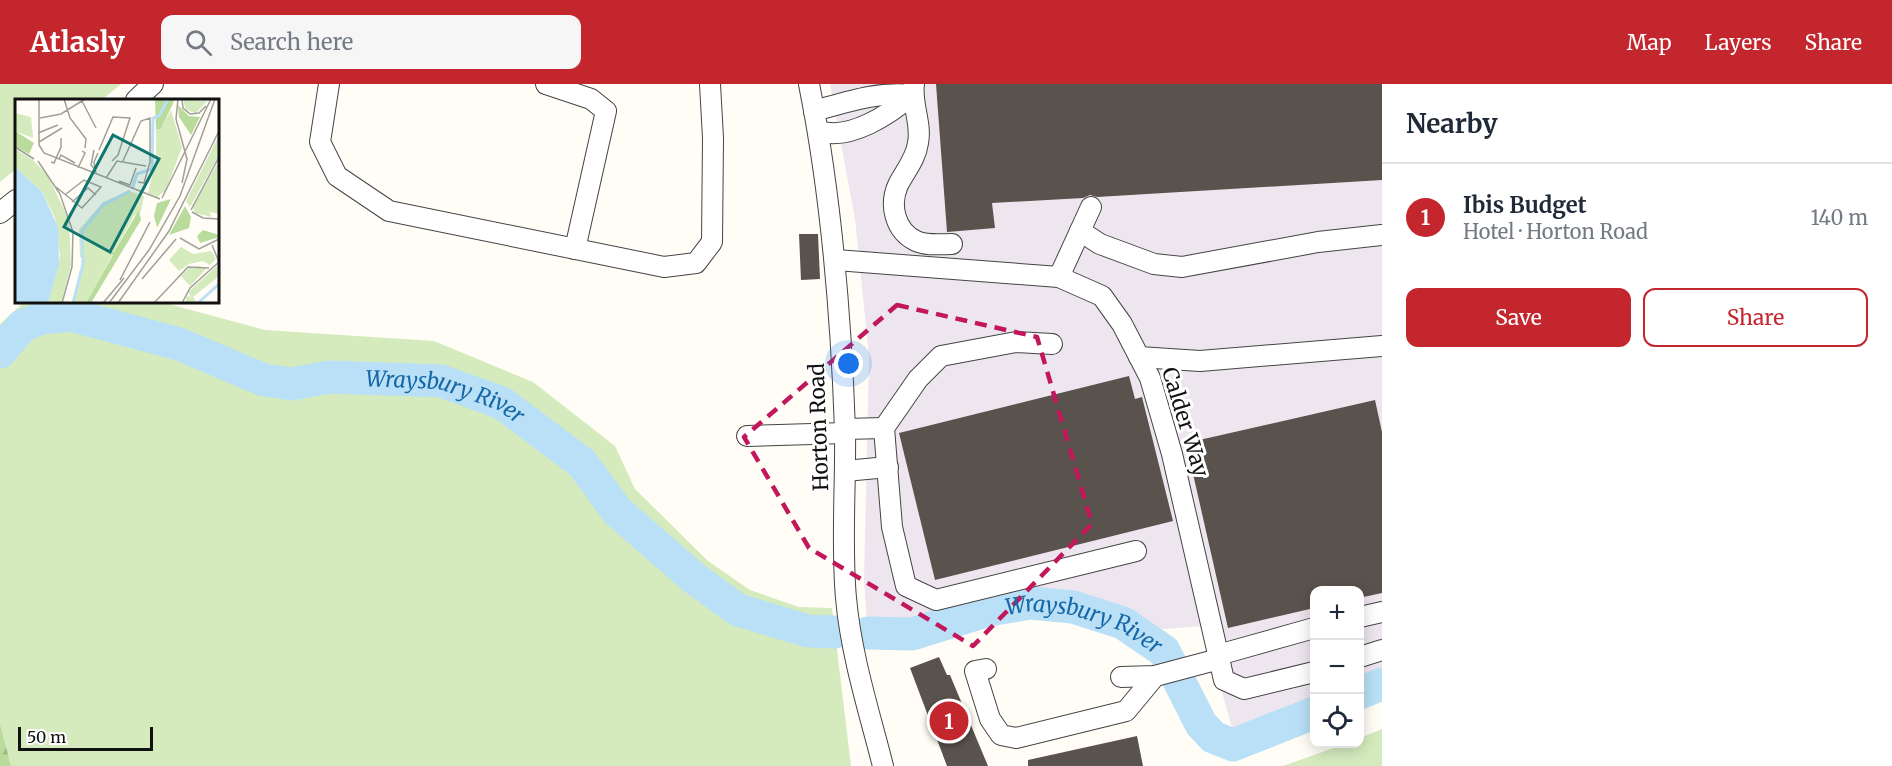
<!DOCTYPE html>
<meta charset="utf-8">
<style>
:root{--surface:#fff;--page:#f6f6f7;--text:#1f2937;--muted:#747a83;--line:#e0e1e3;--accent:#c4262e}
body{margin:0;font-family:Merriweather,serif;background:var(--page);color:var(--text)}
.controls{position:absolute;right:18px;bottom:18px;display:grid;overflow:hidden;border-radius:12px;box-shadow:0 3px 15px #0003}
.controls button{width:54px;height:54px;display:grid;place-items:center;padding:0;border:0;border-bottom:2px solid var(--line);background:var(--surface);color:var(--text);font:30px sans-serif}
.scale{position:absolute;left:18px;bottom:15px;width:135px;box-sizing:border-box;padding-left:6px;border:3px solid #111;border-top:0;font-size:16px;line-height:21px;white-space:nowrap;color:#111;-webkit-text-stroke:4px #fff;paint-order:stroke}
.you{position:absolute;left:849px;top:280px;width:21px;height:21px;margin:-15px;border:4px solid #fff;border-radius:50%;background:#1a73e8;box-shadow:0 0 0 9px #1a73e833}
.badge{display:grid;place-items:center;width:39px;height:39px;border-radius:50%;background:var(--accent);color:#fff;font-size:20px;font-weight:700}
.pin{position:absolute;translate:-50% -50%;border:3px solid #fff;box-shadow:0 2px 6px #0006}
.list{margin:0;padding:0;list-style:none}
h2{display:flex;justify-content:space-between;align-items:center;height:78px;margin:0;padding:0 24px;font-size:26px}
h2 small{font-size:20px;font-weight:400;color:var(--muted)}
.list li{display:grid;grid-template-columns:39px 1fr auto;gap:18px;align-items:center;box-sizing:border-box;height:108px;padding:0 24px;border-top:2px solid var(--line)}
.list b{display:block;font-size:22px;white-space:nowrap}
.list p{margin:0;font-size:20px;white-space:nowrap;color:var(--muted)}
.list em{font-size:20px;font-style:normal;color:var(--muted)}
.actions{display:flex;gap:12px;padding:18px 24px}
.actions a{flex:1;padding:14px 0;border:2px solid var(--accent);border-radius:12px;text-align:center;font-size:21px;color:var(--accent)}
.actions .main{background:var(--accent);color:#fff}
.icon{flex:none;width:33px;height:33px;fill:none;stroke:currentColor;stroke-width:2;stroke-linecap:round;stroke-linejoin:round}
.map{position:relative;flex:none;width:1382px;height:682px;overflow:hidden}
header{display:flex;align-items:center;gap:36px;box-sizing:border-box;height:84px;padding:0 30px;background:var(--accent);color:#fff}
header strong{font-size:28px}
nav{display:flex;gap:33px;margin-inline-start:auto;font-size:21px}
.search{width:420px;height:54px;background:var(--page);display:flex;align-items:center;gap:15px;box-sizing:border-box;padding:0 21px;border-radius:12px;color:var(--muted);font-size:22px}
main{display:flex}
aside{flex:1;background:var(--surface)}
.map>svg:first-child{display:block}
</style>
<header>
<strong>Atlasly</strong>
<div class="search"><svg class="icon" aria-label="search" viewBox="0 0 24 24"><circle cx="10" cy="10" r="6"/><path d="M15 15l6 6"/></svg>Search here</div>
<nav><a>Map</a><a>Layers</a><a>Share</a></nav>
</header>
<main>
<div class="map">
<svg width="1382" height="682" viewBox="0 0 1382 682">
<defs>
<pattern id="forest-firs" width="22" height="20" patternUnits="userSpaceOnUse" patternTransform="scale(1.5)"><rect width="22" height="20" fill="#b9dc9c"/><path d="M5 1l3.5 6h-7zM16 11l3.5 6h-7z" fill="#9ebc85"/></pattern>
</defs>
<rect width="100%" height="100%" fill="#fffdf5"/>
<!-- industrial -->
<polygon fill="#eee6ef" points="830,0 1382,0 1382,615 1360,625 1360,506 1314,506 1314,643 1240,672 1203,542 1126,548 1061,528 1040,528 940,554 868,554 864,497 869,272 855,135"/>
<!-- grass -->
<g fill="#d5ebbd">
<polygon points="0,0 121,0 102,16 16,16 16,85 0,98"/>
<polygon points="24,218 161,218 265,246 434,257 533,298 615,362 635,405 708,477 750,506 799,523 832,524 851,682 11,682 0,639 0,240"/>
<polygon points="1382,645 1382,682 1283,682 1345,660 1360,660 1360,654"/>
</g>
<!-- forest -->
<polygon fill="url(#forest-firs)" points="0,639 11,682 0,682"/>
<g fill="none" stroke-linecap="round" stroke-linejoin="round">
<!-- river -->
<g stroke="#b9e0f7" stroke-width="33">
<path id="s1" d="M 0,268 L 23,241 L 43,234 L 71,231 L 179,260 L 264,296 L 292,300 L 329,293 L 441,297 L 502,319 L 582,379 L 617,427 L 694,494 L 738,526 L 808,547 L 835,548"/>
<path id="s2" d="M 868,549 L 912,550 L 989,526 L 1030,519 L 1073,523 L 1123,539 L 1164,567 L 1201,640 L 1213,653 L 1233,661 L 1314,629"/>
<polyline points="1360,609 1382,600"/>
</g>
</g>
<!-- building -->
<g fill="#5a524d">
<polygon points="936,0 1382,0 1382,96 1097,113 1090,111 1083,114 992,119 995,144 947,148"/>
<polygon points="799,150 818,150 820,195 801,196"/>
<polygon points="1129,292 1135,315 1142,313 1173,437 935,496 899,349"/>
<polygon points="1375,316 1382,348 1382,509 1359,514 1359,507 1314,507 1314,524 1228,544 1186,359"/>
<polygon points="939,573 947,591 950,591 988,682 947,682 910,584"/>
<polygon points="1137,652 1143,682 1028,682 1028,676"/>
</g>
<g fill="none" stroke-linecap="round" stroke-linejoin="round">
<defs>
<g id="minor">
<polyline points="329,0 320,58 337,92 389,127 664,183 696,179 712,158 713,54 710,0"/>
<polyline points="546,0 591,15 606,27 575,165"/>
<path d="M 809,0 C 832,115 841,230 845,346 C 846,402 841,459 846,514 C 851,571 869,627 883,682"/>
<path d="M 914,0 C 911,20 922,39 918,59 C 916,75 905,87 898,101 C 889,121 895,147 916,157 C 927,162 941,160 952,160"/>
<polyline points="136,16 153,0"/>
<path d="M 814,27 C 847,18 878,7 912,11"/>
<path d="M 819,47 C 850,57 890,30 912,11"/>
<polyline points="0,129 16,116"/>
<polyline points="1080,147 1100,160 1154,180 1182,183 1318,158 1382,151"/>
<polyline points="836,176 1059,193 1102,212 1122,240 1150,294 1172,370 1224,596 1244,605 1314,588"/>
<polyline points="1059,193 1091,123"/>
<polyline points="1052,260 1016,258 941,272 918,295 884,344 892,443 906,502 936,516 1136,467"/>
<polyline points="1139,273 1200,277 1382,262"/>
<polyline points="845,345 884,344"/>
<polyline points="747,352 845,349"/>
<polyline points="845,387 888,383"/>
<polyline points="1360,533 1382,528"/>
<polyline points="1218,571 1314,544"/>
<polyline points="1360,573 1382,566"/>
<polyline points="986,585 975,587 990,635 1001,651 1016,654 1126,627 1155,592"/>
<polyline points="1121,593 1155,592 1219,575"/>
</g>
</defs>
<!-- minor casing -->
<use href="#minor" stroke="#444" stroke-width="22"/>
<!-- minor -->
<use href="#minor" stroke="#fff" stroke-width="20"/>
</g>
<!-- marked area -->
<path fill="none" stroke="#c2185b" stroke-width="4.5" stroke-dasharray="12 8" stroke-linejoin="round" d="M 897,221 L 1037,253 L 1092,440 L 973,562 L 809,464 L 744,353 Z"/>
<g text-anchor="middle" stroke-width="6" stroke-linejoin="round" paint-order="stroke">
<!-- street labels -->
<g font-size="21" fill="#111" stroke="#fff">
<text transform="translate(1185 338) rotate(73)" y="7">Calder Way</text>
<text transform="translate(819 343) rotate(-92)" y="7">Horton Road</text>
</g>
<!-- water labels -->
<g font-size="22" font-style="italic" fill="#1768a6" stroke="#fff">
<text dy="8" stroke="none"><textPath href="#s1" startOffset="474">Wraysbury River</textPath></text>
<text dy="8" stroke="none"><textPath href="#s2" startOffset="224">Wraysbury River</textPath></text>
</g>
</g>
<!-- overview -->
<g transform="translate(15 15)">
<rect width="204" height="204" fill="#fffdf5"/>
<path d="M 168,0 L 189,2 L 193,1 L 181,14 L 171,11 ZM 156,11 L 167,48 L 151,91 L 142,98 L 133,94 L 141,60 L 141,30 L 146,30 ZM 0,14 L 16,18 L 18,39 L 0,32 ZM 204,36 L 204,56 L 175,108 L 171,102 ZM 0,50 L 18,61 L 33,77 L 54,121 L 56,167 L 46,204 L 33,204 L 45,157 L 40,119 L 27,93 L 0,68 ZM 114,92 L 129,97 L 126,112 L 119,117 L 99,153 L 89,151 L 98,155 L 71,204 L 59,204 L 69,158 L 65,158 L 64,131 L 88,103 ZM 166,148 L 178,155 L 196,152 L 201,160 L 195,166 L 188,162 L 174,165 L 164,172 L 154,161 ZM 184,167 L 191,170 L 175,187 L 166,177 L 174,169 ZM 202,167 L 204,177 L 178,198 L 182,204 L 170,204 L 172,196 L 177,199 L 173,193 Z" fill="#d5ebbd"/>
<path d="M 140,0 L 160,0 L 146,30 L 141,30 ZM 163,6 L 174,17 L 185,18 L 176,36 L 164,18 ZM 0,32 L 19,44 L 14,55 L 0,47 ZM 156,100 L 143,127 L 142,128 L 139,117 L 142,104 ZM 170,107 L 176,118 L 174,129 L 154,136 ZM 124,111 L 126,121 L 76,204 L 71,204 L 98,156 L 89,150 L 99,153 ZM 188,131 L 204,136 L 204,138 L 185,144 L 182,137 Z" fill="#b9dc9c"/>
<path d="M 204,62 L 204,115 L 195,113 L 196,118 L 180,114 L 177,107 Z" fill="#d5ebbd"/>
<path d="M 0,68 L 27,93 L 43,128 L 44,165 L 33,204 L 0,204 Z" fill="#b9e0f7"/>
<path fill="none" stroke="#b9e0f7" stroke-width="3" d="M 117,90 L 122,75 L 137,70 L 138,19 L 144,17 L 153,0M 58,204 L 68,165 L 67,132 L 88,106 L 115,92M 183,204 L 204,185"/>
<path fill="none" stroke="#a09f9a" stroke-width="1.5" d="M 24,0 L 24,46 L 29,54 L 145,100M 49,0 L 55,19 L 71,40 L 70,49M 163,0 L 161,20 L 172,60 L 167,84M 167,0 L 168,9 L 175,15 L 184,14 L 191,7M 67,2 L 81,29M 25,19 L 46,15 L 70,0M 23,34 L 43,26M 24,43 L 47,29M 0,48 L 19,60M 79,51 L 76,66 L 81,71M 84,51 L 98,18 L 115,19 L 103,56 L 97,62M 44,60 L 46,56 L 60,64M 23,62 L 45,95 L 58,133 L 57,168 L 47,204M 108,62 L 126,22 L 135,19 L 135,63 L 129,84 L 123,83M 36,63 L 39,64 L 46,48 L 46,39M 63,69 L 70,54 L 67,52M 81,75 L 79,63 L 83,54M 91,79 L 102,62 L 131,67M 104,82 L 115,86 L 121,69M 41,88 L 67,109 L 86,88 L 69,81 L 51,95M 147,99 L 196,0M 57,103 L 73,89 L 81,96M 176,111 L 204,58M 177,113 L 188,119 L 204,120M 165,139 L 184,150 L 204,140M 197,146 L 204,163M 127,180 L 161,140M 105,181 L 135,123M 88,204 L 109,179M 94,204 L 134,151 L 165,97 L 200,0M 103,204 L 154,132 L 204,32M 139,204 L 173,168 L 194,169M 167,204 L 175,189 L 204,163"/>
<path fill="#0f766e" fill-opacity="0.15" stroke="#0f766e" stroke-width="3" d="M 98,36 L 144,60 L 95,153 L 49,128 Z"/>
<rect width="204" height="204" fill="none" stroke="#111" stroke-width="3"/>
</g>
</svg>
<div class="controls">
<button>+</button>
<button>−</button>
<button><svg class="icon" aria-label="locate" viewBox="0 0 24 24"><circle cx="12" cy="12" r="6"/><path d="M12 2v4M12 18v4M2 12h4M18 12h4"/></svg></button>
</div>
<div class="scale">50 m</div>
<div class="you"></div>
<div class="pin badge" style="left:949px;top:637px">1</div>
</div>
<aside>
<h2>Nearby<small></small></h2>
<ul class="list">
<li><span class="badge">1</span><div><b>Ibis Budget</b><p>Hotel · Horton Road</p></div><em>140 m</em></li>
</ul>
<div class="actions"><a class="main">Save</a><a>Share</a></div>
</aside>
</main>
